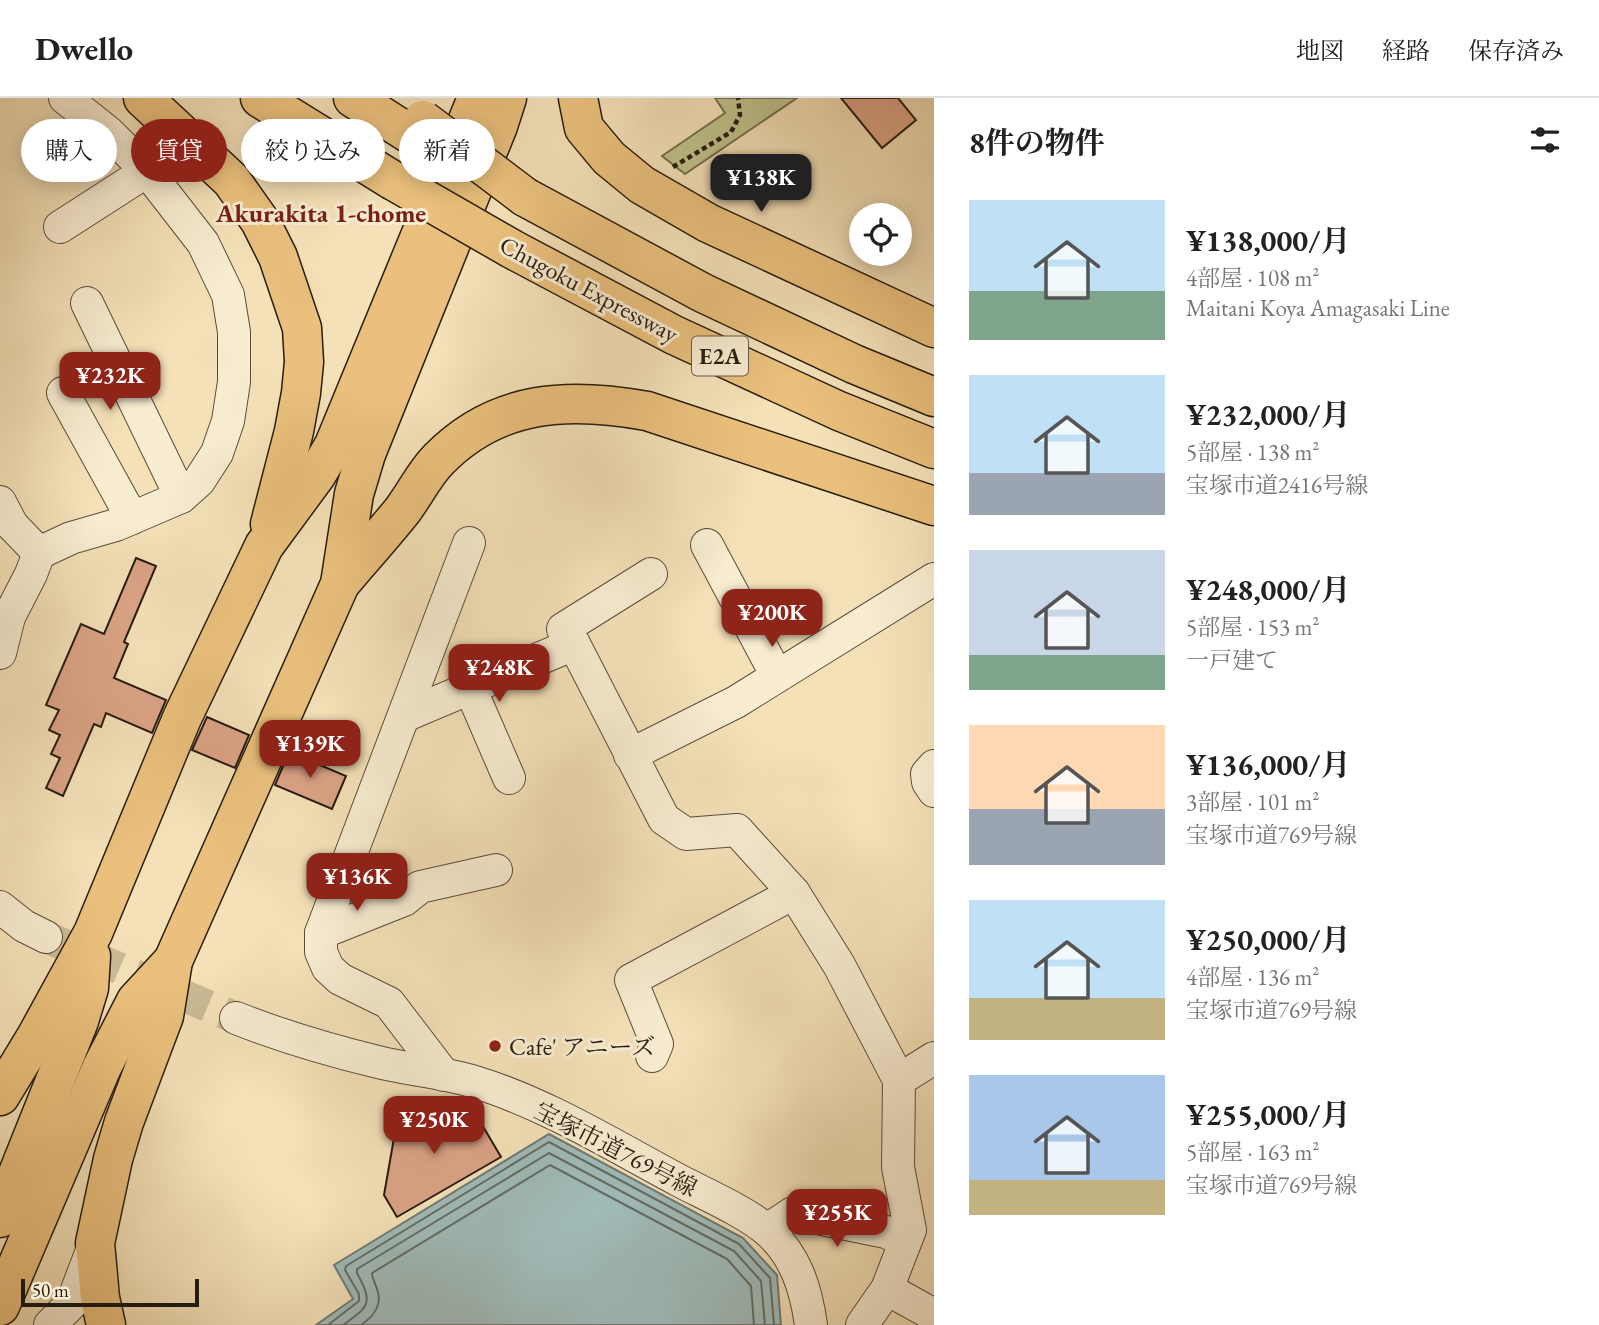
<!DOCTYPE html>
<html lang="ja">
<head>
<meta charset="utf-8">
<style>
	:root { --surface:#fff; --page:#f2f2f2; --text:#222; --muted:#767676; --line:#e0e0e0; --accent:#8f2418 }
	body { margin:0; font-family:"EB Garamond","Noto Serif JP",serif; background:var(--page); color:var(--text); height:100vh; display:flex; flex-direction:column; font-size:26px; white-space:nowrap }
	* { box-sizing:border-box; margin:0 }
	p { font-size:23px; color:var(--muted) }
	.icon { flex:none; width:38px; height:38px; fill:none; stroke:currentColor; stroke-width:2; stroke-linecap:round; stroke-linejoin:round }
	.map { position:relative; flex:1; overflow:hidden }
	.drawer { display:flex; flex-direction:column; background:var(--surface); width:665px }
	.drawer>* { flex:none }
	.guide { position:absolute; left:21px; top:21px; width:665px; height:63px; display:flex; gap:14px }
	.controls { position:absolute; left:849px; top:105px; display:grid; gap:14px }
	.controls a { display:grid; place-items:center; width:63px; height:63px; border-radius:50%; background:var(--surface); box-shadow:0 4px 18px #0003; font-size:35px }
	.scale { position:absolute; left:21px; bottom:18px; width:178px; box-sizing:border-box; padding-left:7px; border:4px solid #271c10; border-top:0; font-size:19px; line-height:24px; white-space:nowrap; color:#271c10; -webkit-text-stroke:5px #f8ecd1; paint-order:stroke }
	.price { position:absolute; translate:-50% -60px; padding:0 16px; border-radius:14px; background:var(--accent); color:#fff; font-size:23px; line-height:46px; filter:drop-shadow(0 2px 4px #0008) }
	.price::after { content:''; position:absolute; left:50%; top:42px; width:21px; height:16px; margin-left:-10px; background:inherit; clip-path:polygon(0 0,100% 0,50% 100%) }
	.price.selected { background:#222; color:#fff }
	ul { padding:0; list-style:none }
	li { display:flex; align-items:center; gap:21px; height:175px; padding:0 35px }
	li span { display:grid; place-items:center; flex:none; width:196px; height:140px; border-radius:0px; color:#555 }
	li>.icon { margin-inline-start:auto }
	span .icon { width:84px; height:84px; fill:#fffc; stroke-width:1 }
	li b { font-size:30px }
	h2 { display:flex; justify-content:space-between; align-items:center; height:84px; padding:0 35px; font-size:30px }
	.chip { padding:0 24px; border-radius:32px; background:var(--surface); box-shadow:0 4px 18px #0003; font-size:24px; line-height:63px }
	.chip.selected { background:var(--accent); color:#fff }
	header { display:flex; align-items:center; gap:42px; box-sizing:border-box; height:98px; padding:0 35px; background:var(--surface); border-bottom:2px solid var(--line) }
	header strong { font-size:33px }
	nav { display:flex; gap:38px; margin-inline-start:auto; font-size:24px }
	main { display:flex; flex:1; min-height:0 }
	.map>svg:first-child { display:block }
</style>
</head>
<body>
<header>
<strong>Dwello</strong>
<nav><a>地図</a><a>経路</a><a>保存済み</a></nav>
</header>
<main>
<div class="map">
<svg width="934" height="1227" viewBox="0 0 934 1227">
	<rect width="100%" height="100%" fill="#f4e1b8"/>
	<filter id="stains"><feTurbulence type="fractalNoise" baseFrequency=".00286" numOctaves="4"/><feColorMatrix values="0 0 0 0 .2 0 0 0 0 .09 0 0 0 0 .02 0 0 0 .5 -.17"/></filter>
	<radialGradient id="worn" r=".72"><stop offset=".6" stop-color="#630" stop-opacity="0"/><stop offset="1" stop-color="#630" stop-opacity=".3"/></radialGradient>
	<path fill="#bfc28c" stroke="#736f4e" stroke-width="2" d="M715 0H797L685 76 662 58 725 15Z"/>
	<path fill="#a0bbb9" stroke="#707b75" stroke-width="2" d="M549 1036 743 1140 777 1177 781 1227H316L353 1201 334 1167Z"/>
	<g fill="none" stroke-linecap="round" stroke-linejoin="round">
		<g stroke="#646c64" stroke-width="2">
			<path d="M328 1227 359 1203V1196L345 1172 346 1168 549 1044 739 1146 770 1180 774 1227"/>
			<path d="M343 1227C370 1208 373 1205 357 1175V1171L549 1055 734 1153 761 1183 765 1227"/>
			<path d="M361 1227C374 1218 383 1207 377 1191 375 1184 372 1181 372 1175L550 1067 727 1161 751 1188 754 1227"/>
		</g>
	</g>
	<g fill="#dca386" stroke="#271c10" stroke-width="2">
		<path d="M841 0H898L916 22 882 50Z"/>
		<path d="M136 460 156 468 124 544 128 546 114 580 166 602 152 635 106 615 101 629 94 626 63 698 46 690 60 660 51 656 60 637 49 632 59 612 46 607 81 526 104 536Z"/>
		<path d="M207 619 249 637 235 670 192 652Z"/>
		<path d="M289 654 346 678 332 711 275 687Z"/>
		<path d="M418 1006 432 1031 471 1008 501 1059 397 1119 384 1097 398 1017Z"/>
	</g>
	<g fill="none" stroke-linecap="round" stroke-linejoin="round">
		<path stroke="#cbba96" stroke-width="32" stroke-dasharray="32 16" stroke-linecap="butt" d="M46 839 236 920"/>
		<defs>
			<g id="minor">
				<path d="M60 129 147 73"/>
				<path d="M87 205 181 399"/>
				<path d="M63 295 132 420"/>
				<path d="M0 404 12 427 39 455"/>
				<path d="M707 447 777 578"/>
				<path d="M39 455 71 440 116 427 181 399 199 383 217 355 228 323 234 284V234L228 197 203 145 147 73 108 34 65 0"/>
				<path d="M651 476 563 531 574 546 664 721 686 736 737 732 794 795 839 867 899 982 898 1069 910 1132 887 1191 862 1227"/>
				<path d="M0 555 9 519 31 476 39 455"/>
				<path d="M470 590 509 680"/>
				<path d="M404 618 574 546"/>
				<path d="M630 657 736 604 934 481"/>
				<path d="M934 668 927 676 928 684 934 693"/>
				<path d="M0 809 24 828 46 839"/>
				<path d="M321 835 404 802 420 789 496 772"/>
				<path d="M236 920C284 939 332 953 382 965 413 972 445 975 475 984 547 1006 614 1048 680 1083 707 1097 746 1114 768 1133 796 1158 806 1191 811 1227"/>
				<path d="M652 958 657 946 631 882 794 795"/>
				<path d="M444 977 389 905 340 881 328 870 321 854V835L469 445"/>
				<path d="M899 982 934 960"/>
				<path d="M767 1132 793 1115 886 1134 905 1143"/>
				<path d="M887 1191 934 1217"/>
				<path d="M50 1227 72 1205 93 1150"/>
			</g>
			<path id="major" d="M578 0 584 30 609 60 642 87 708 125 934 230"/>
			<g id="highway">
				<path d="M143 0 231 82 260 123 278 159 302 230 304 264 301 295 294 333 270 426"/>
				<path d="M260 0 392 82"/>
				<path d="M353 0 413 38"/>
				<path d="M525 99 703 195 854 266 934 299"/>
				<path d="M512 151 674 237 839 313 934 351"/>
				<path d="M340 486C360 462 382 438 402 413 415 396 424 376 439 361 498 301 570 299 647 313L934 408"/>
				<path d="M0 998 36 939 93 835 182 620 264 448 317 376 334 347 477 0"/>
				<path d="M0 1120 79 923 89 890 91 858"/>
				<path d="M0 1208 102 969 136 903 173 863"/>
				<path d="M106 1227 100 1200 95 1145 113 1061 124 1024 164 918 173 863 340 486 354 396 366 356 498 28 507 0"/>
			</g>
		</defs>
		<use href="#minor" stroke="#5a4d3a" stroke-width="34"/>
		<use href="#major" stroke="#271c10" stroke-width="41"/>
		<use href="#highway" stroke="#271c10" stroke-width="41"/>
		<path stroke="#271c10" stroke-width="4.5" stroke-dasharray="5 3.5" stroke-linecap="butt" d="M673 69 731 34 740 17 738 0"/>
		<use href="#minor" stroke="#f8ecd1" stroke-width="32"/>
		<use href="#major" stroke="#eac07c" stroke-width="38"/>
		<use href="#highway" stroke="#eac07c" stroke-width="38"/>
		<defs>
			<g id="highway-bridge">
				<path d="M423 22 525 99"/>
				<path d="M392 82 512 151"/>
			</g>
		</defs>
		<use href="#highway-bridge" stroke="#271c10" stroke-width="41" stroke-linecap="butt"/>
		<use href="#highway-bridge" stroke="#eac07c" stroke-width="38"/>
	</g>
	<circle fill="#8f2418" stroke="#f8ecd1" stroke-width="2.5" cx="495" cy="948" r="7"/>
	<g text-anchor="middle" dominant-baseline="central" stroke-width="6" stroke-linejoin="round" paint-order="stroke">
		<rect fill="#f8ecd1" stroke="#665a4a" stroke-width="2" x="692" y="238.5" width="56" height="39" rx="5"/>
		<g font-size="23" font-weight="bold" fill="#271c10">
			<text x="720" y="258">E2A</text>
		</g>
		<g font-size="24" fill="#271c10" stroke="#f8ecd1">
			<text transform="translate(589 191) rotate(28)">Chugoku Expressway</text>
			<text transform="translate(616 1051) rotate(27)">宝塚市道769号線</text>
		</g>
		<g font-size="24" fill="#271c10" stroke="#f8ecd1" text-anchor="start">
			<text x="509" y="948">Cafe' アニーズ</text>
		</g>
		<g font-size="26" font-weight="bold" fill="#7a1f14" stroke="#f8ecd1">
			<text x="321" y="115">Akurakita 1-chome</text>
		</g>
	</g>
	<rect width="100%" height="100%" filter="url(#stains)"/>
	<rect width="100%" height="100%" fill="url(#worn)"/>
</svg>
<div class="controls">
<a><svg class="icon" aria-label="locate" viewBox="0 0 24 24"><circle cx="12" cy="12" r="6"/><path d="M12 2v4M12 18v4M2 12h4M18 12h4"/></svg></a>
</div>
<div class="scale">50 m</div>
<b class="price selected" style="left:761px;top:116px">¥138K</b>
<b class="price" style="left:110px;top:314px">¥232K</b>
<b class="price" style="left:772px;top:551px">¥200K</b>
<b class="price" style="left:499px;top:606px">¥248K</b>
<b class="price" style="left:310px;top:682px">¥139K</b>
<b class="price" style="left:357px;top:815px">¥136K</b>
<b class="price" style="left:434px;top:1058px">¥250K</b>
<b class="price" style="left:837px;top:1151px">¥255K</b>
<div class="guide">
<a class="chip">購入</a>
<a class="chip selected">賃貸</a>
<a class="chip">絞り込み</a>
<a class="chip">新着</a>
</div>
</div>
<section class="drawer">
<h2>8件の物件<svg class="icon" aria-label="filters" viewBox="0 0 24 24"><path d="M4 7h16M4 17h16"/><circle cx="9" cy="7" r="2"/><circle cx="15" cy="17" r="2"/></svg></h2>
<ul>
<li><span style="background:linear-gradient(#bfe0f5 65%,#7fa58c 0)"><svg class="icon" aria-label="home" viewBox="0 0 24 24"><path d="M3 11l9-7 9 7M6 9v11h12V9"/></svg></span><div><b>¥138,000/月</b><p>4部屋 · 108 m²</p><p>Maitani Koya Amagasaki Line</p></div></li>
<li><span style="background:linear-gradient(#bfe0f5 70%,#9aa5b1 0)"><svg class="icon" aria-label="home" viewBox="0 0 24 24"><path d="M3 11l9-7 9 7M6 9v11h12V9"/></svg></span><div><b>¥232,000/月</b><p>5部屋 · 138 m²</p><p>宝塚市道2416号線</p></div></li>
<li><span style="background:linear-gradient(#c9d6e8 75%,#7fa58c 0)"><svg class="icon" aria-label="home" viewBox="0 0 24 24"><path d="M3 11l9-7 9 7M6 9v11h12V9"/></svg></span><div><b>¥248,000/月</b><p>5部屋 · 153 m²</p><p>一戸建て</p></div></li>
<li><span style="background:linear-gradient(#ffd9b3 60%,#9aa5b1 0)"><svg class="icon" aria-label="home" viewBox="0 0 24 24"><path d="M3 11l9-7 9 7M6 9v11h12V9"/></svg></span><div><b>¥136,000/月</b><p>3部屋 · 101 m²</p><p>宝塚市道769号線</p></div></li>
<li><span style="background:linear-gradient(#bfe0f5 70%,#c2b280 0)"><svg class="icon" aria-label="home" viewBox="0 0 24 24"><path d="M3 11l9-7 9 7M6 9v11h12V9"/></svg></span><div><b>¥250,000/月</b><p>4部屋 · 136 m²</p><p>宝塚市道769号線</p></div></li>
<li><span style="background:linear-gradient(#a9c7e8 75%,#c2b280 0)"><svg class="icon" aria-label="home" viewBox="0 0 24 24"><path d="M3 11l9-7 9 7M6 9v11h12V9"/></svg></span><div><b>¥255,000/月</b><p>5部屋 · 163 m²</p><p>宝塚市道769号線</p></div></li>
</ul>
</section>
</main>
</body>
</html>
